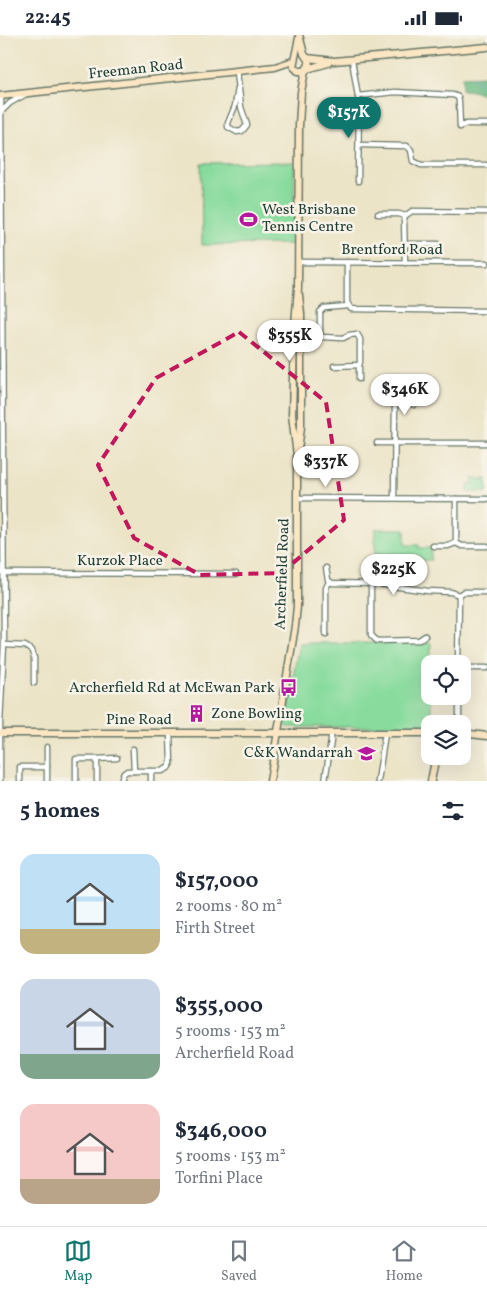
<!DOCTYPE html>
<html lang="en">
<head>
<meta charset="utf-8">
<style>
	:root { --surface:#fff; --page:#f2f2f3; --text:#1f2937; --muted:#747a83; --line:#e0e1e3; --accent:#0f766e }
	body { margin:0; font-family:Vollkorn,serif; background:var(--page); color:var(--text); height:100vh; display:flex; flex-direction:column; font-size:19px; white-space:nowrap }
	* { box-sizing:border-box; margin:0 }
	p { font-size:16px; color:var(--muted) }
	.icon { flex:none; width:28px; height:28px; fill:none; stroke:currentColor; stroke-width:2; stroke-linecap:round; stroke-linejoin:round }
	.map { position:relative; height:746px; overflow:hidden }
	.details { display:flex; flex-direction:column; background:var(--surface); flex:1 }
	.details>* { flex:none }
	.controls { position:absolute; left:421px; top:620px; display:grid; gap:10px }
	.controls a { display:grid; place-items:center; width:50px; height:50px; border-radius:10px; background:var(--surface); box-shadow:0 5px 20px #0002; font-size:25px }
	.price { position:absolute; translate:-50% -42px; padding:0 11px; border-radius:18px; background:#fff; color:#222; font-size:16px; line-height:32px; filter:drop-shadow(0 1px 2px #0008) }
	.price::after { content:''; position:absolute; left:50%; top:30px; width:15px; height:11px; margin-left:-8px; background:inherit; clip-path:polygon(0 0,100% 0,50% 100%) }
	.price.active { background:var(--accent); color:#fff }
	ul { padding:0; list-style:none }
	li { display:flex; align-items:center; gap:15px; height:125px; padding:0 20px }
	li span { display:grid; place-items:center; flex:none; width:140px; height:100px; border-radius:15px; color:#555 }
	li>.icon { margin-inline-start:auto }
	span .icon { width:60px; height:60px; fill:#fffc; stroke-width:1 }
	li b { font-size:21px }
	h2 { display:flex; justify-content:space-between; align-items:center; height:60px; padding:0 20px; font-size:21px }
	.status { display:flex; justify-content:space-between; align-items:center; height:35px; padding:0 25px; background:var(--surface); direction:ltr }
	.status svg { height:14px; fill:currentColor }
	.tab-bar { display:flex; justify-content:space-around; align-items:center; height:70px; border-top:1px solid var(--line); background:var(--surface); font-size:14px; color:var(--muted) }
	.tab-bar a { display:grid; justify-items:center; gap:2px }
	.tab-bar .active { color:var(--accent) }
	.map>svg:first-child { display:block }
</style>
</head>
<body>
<div class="status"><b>22:45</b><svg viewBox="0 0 49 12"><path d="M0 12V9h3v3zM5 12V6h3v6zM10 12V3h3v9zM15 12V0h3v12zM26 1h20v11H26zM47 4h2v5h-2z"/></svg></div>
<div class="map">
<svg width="487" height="746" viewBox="0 0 487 746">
	<rect width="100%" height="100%" fill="#f7f3e8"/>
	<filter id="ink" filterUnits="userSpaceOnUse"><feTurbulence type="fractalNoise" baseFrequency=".02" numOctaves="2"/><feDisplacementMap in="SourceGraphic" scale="10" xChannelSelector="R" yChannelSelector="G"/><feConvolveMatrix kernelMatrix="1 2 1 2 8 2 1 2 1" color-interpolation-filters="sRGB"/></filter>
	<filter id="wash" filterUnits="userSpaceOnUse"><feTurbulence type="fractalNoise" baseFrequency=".0096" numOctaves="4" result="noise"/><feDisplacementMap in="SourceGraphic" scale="20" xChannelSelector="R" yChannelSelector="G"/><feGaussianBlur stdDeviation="1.12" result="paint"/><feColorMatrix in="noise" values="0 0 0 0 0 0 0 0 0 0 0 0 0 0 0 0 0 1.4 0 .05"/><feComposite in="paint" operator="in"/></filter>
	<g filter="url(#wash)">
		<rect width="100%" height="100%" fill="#ece4c7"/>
		<g fill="#88db9d" stroke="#548c68">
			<path d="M294 127V209L202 210 201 128Z"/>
			<path d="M473 444H487V457H468V449H473Z"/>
			<path d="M375 494H405V510H419V513H431V525H375Z"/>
			<path d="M299 608H431L430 661H431V689H430V692H287L285 690Z"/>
		</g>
		<path fill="#6ebb84" stroke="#467c5c" d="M487 41V62L473 56 462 55V42Z"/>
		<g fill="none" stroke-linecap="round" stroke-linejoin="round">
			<path stroke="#72a9e0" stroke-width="1" d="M473 43 487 51"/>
		</g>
	</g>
	<g filter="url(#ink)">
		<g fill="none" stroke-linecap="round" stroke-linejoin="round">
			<defs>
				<g id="street">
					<path d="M352 25 359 68 358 146"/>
					<path d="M237 37 241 72 247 90 242 96 237 97 228 92V88L235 71 238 53"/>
					<path d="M358 61 395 57 453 60 458 62 459 66 460 92 466 89H487"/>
					<path d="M1 77 10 68 26 59"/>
					<path d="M359 110 407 111 411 115 413 126 421 130H487"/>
					<path d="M378 179H399L405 181"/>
					<path d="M405 209H438"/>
					<path d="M298 227 487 228"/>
					<path d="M347 227V267L351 274 486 276"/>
					<path d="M405 228 404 184 405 181 412 176 487 177"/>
					<path d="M359 330V344"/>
					<path d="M334 331 359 330 360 327V304L357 299 349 300 343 303 322 302 320 298V277L324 273 348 271"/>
					<path d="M414 361V370"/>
					<path d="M377 408H487"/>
					<path d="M297 463 487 464"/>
					<path d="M394 463 395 366 399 362 422 361"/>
					<path d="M456 464V508"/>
					<path d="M433 511H448L456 508 462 511H487"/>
					<path d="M326 533 328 545 332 548 378 549 428 556 451 557 459 560 463 557H487"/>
					<path d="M3 538 236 539"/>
					<path d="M371 548V600L377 606 419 605 425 601"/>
					<path d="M326 599V553L329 547"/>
					<path d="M4 610 25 611 32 616 34 623V648"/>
					<path d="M458 629 459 560"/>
					<path d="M462 633H487"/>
					<path d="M459 661V689"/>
					<path d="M133 714 134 736"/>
					<path d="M97 724 117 723"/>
					<path d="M47 732V712"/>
					<path d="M151 736V746"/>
					<path d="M0 746V688L4 610 1 61"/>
					<path d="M20 746V732H47V746"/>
					<path d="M76 746V724H97V746"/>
					<path d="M121 746 123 739 127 736H162L168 733 171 728 170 698"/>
					<path d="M325 746 331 706V698"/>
					<path d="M378 746 385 698"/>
				</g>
				<g id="secondary">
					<path d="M299 3 293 31 298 36H305"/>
					<path d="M307 23 334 26 487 12"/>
					<path d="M307 34 328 28"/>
					<path d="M0 61 275 32 293 26"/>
					<path d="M298 415 301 392V279L299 260"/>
					<path d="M0 698H430"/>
					<path d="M462 698 487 701"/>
					<path d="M270 746 295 591 297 571V421L292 380 294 301 298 253 299 91 301 57 305 36 309 30 308 25 304 19 299 0"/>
					<path d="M431 746 436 721"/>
				</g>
			</defs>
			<use href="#street" stroke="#677767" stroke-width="7"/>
			<use href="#secondary" stroke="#677767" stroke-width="9"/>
			<use href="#street" stroke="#fff" stroke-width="4.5"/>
			<use href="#secondary" stroke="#fbe6c3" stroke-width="6"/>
		</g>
	</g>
	<path fill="none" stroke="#c2185b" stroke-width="4" stroke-dasharray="10 6" stroke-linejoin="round" d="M239 297 326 367 344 485 281 538 200 540 134 503 98 430 156 343Z"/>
	<defs>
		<symbol id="stadium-bare" viewBox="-9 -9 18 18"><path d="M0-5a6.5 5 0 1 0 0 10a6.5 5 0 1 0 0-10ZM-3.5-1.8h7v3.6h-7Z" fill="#b5179e" stroke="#f7f3e8" stroke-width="2.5" paint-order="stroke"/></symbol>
		<symbol id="bus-bare" viewBox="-9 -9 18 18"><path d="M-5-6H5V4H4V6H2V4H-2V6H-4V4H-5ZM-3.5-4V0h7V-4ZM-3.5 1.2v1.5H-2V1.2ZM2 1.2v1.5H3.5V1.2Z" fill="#b5179e" stroke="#f7f3e8" stroke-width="2.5" paint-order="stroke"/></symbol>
		<symbol id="building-bare" viewBox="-9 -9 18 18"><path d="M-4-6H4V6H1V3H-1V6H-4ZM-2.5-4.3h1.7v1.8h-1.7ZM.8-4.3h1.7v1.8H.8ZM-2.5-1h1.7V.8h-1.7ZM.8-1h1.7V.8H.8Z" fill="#b5179e" stroke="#f7f3e8" stroke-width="2.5" paint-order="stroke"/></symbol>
		<symbol id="school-bare" viewBox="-9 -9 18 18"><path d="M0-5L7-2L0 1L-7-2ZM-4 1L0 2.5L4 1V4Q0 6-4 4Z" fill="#b5179e" stroke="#f7f3e8" stroke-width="2.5" paint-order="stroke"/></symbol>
	</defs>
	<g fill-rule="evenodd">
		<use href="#stadium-bare" x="236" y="172" width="25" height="25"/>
		<use href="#bus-bare" x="276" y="640" width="25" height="25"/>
		<use href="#building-bare" x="184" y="666" width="25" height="25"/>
		<use href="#school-bare" x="354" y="706" width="25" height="25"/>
	</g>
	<g text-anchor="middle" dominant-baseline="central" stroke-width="5" stroke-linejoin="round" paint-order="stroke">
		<g font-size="15" fill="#1f3d34" stroke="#f7f3e8">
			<text transform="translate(136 35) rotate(-6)">Freeman Road</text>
			<text x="392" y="215">Brentford Road</text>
			<text x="120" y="526">Kurzok Place</text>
			<text transform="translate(283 539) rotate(-88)">Archerfield Road</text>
			<text x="139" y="685">Pine Road</text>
		</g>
		<g font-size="15" fill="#1f3d34" stroke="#f7f3e8" text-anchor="start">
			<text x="262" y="175">West Brisbane<tspan x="262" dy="17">Tennis Centre</tspan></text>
			<text x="275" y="653" text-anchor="end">Archerfield Rd at McEwan Park</text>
			<text x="211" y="679">Zone Bowling</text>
			<text x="353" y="718" text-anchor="end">C&amp;K Wandarrah</text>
		</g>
	</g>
</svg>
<div class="controls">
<a><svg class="icon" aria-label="locate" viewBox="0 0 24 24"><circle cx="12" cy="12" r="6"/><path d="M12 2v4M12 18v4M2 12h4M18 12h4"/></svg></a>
<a><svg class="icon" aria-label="layers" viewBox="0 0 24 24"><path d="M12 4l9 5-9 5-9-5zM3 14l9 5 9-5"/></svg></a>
</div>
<b class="price active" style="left:349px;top:104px">$157K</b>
<b class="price" style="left:290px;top:327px">$355K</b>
<b class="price" style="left:405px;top:381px">$346K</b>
<b class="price" style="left:326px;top:453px">$337K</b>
<b class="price" style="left:394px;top:561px">$225K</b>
</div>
<section class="details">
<h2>5 homes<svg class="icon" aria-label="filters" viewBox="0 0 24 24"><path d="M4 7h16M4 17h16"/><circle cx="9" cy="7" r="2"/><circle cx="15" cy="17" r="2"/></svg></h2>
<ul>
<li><span style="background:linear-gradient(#bfe0f5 75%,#c2b280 0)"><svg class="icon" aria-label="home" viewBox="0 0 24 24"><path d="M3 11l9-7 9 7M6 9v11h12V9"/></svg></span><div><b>$157,000</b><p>2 rooms · 80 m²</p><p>Firth Street</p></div></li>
<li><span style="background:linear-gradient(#c9d6e8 75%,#7fa58c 0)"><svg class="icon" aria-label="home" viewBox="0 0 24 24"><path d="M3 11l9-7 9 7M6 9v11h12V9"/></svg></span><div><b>$355,000</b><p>5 rooms · 153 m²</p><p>Archerfield Road</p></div></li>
<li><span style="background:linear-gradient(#f6c9c9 75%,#b9a48a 0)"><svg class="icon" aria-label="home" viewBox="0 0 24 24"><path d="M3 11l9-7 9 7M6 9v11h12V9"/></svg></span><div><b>$346,000</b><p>5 rooms · 153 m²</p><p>Torfini Place</p></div></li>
</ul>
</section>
<nav class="tab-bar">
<a class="active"><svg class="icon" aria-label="map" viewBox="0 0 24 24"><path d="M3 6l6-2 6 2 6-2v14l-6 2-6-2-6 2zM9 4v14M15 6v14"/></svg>Map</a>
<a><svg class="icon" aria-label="saved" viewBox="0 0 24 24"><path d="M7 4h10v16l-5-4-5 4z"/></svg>Saved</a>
<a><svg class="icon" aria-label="home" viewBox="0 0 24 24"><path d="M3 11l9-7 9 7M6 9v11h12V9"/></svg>Home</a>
</nav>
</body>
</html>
